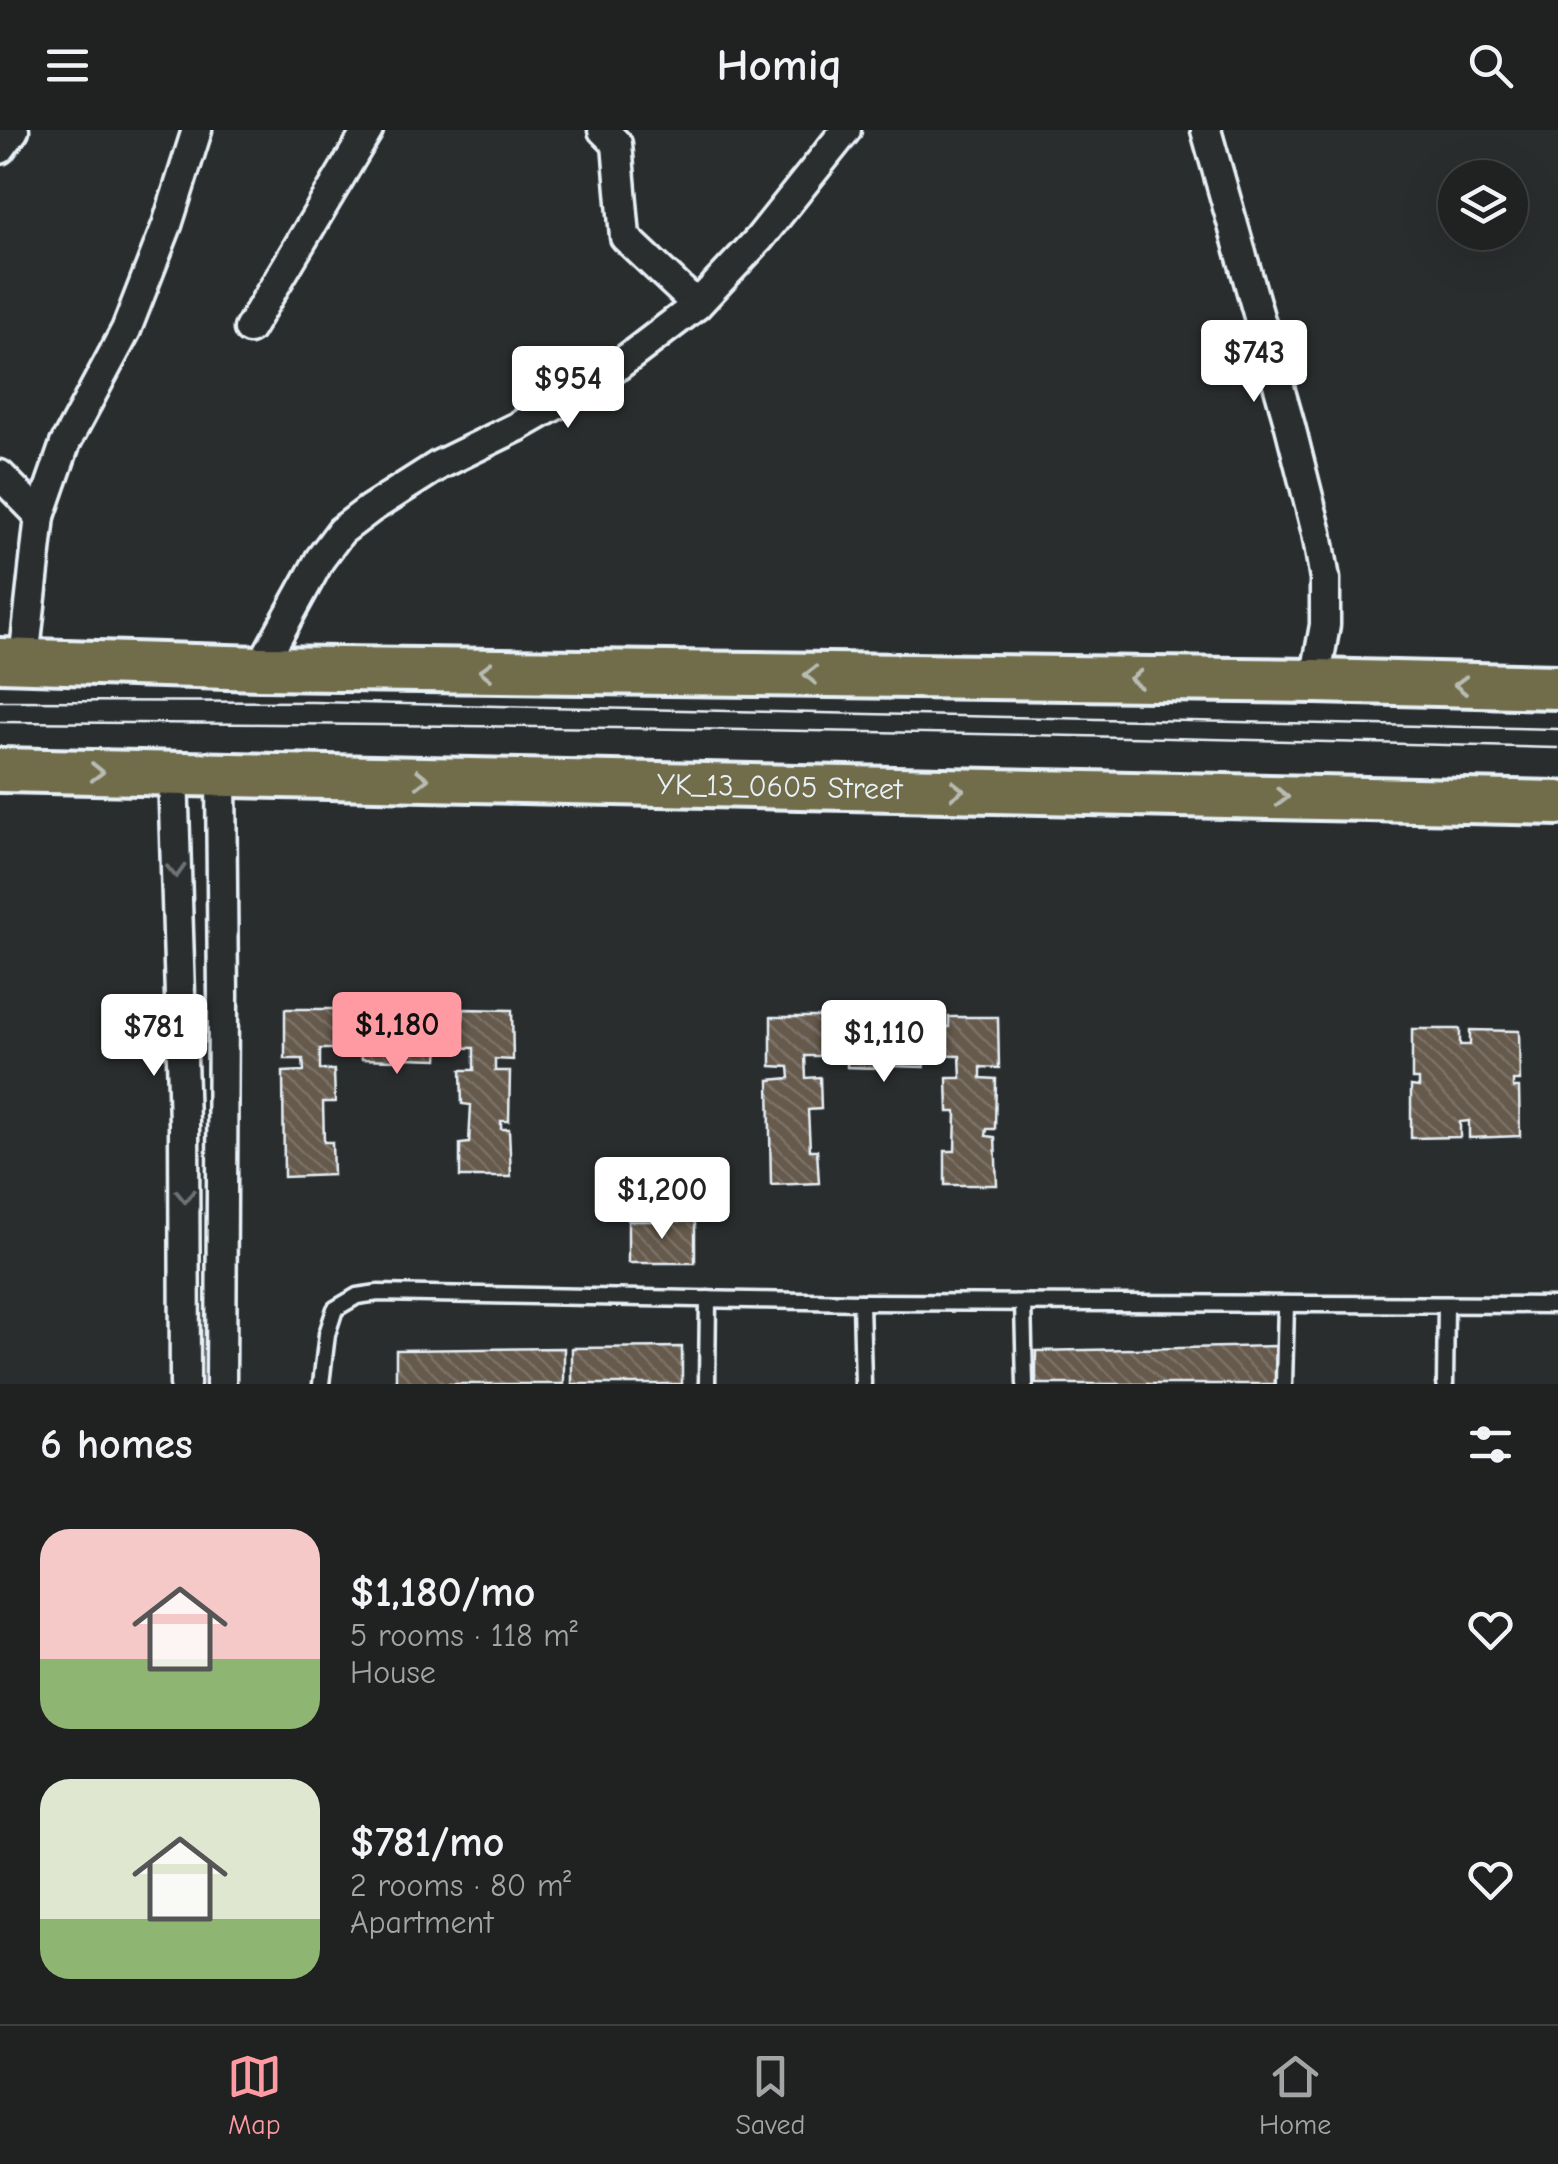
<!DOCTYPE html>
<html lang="en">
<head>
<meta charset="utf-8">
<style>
	:root { --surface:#202222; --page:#282a2a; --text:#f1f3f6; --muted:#a2a4a5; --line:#3d3f40; --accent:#ff9aa2 }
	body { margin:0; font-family:"Comic Neue",sans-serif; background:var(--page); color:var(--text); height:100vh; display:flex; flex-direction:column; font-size:38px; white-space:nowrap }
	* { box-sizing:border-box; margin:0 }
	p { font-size:32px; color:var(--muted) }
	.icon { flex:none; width:55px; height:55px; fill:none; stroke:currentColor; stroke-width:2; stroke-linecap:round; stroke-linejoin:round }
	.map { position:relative; height:1254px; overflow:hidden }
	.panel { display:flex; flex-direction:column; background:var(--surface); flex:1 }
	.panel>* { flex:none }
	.fabs { position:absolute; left:1438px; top:30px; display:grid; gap:20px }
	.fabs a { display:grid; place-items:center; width:90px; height:90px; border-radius:50%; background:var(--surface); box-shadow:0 10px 40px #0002,0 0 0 2px var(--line); font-size:50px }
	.price { position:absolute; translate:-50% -85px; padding:0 22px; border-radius:10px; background:#fff; color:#222; font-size:32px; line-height:65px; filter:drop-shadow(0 2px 5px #0008) }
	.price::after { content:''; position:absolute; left:50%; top:60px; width:30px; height:22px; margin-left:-15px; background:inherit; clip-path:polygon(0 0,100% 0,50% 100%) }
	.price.current { background:var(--accent); color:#111 }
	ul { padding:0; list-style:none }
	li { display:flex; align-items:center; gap:30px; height:250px; padding:0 40px }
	li span { display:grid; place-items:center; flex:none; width:280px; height:200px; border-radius:30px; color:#555 }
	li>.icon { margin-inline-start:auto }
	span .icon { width:120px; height:120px; fill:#fffc; stroke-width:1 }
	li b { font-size:42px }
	h2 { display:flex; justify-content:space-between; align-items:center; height:120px; padding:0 40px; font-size:42px }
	header { display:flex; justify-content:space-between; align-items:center; height:130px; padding:0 40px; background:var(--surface); font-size:45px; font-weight:800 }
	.menu { display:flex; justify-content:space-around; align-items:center; height:140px; border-top:2px solid var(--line); background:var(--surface); font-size:28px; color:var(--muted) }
	.menu a { display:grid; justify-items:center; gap:5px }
	.menu .current { color:var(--accent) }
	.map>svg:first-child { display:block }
</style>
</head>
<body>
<header><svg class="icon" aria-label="menu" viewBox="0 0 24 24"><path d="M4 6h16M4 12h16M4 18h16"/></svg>Homiq<svg class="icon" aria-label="search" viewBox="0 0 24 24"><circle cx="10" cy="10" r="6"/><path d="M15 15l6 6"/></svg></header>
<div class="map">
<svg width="1558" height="1254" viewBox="0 0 1558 1254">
	<defs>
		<pattern id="building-back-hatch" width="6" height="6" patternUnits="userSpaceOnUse" patternTransform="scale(2.5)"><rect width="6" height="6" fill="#655a4c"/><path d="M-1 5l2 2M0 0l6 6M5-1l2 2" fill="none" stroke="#7b7267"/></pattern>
	</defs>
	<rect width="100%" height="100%" fill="#2a2d2e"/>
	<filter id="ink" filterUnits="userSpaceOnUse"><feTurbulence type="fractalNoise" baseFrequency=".01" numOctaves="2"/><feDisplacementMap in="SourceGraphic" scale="20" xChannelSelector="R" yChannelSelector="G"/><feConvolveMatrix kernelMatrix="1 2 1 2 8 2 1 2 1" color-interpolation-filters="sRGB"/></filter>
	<g filter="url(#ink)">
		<g fill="url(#building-back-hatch)" stroke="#e8f1f8" stroke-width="2.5">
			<path d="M285 879H338V886H346V880L396 879V893H405V879H454V889H463L464 879 512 880 513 930 495 929V941H510L509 991H501V999H509L511 1047H460V1014L469 1013 471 975 462 974 461 940H474V918L439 917 438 929 405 928V913H393V930L362 929 360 919H320V940H334L335 972H323L324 1012H332L333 1045 284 1047 283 942 304 941 303 929H285Z"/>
			<path d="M891 886H940L939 897H949V887H998L999 938 981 937V948L996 949 995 999H987L986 1006 995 1007 997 1055H945V1021H955L956 982H948L947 948H961L960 926 924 925V937L891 936 890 921 879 920 878 938 847 937V926H805L806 948 820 947 821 979 808 980 810 1020H817L819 1053 771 1055 769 950 790 948 789 937 771 936V887H824V894L832 893V888L881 887 882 901H891Z"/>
			<path d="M1412 899H1460V915H1470V900L1519 901 1520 951H1513V958H1519L1520 1006 1469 1008V991L1460 992V1007L1411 1008V956L1419 957V949H1412Z"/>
			<rect x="628" y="1091" width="67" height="42"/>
			<path d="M1277 1216 1275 1254H1036V1221Z"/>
			<path d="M682 1217V1254H572V1218Z"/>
			<path d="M564 1218V1254H396V1220Z"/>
		</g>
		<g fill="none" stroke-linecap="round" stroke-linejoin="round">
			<defs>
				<g id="service">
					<path d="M861 1172 863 1254"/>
					<path d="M1023 1173 1025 1254"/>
					<path d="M321 1254 327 1204 335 1179 357 1166 378 1163 861 1172 1558 1175"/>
					<path d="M707 1254 708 1169"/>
					<path d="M1284 1254 1286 1174"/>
					<path d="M1445 1254 1446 1175"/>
				</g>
				<g id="minor">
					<path d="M603 0 617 14 625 107 697 175"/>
					<path d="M1206 0 1290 296 1317 403 1325 449V495L1315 551"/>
					<path d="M0 19 14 0"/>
					<path d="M249 199 368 0"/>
					<path d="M0 345 40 386"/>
					<path d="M24 530 40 386 65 314 126 200 167 95 197 0"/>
					<path d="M260 538 320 429 341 401 370 379 439 335 517 297 599 250 697 175 759 109 846 0"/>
					<path d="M173 644 184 992 185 1254"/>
					<path d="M221 1254 223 866 221 644"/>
				</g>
				<g id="primary">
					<path d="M0 530 260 538 1315 551 1558 557"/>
					<path id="s1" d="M0 640 1558 673"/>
				</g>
			</defs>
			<use href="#service" stroke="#e8f1f8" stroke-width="21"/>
			<use href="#minor" stroke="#e8f1f8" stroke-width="35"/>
			<use href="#primary" stroke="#e8f1f8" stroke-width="50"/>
			<use href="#service" stroke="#2a2d2e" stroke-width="14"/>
			<use href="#minor" stroke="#2a2d2e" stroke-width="28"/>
			<use href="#primary" stroke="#716d4b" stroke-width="42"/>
			<g stroke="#e8f1f8" stroke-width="2.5">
				<path d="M0 571 314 572 1558 599"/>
				<path d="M0 592C519 595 1039 603 1558 618"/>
			</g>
		</g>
		<defs><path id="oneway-chevron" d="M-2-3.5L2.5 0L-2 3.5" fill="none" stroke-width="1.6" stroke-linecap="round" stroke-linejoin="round" transform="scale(2.5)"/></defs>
		<g stroke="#b8bcb3">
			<use href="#oneway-chevron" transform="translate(486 541) rotate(-179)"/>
			<use href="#oneway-chevron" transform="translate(811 545) rotate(-179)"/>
			<use href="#oneway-chevron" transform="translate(1136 549) rotate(-179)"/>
			<use href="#oneway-chevron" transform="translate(1461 555) rotate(-179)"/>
			<use href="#oneway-chevron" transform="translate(97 642) rotate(1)"/>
			<use href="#oneway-chevron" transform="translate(422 649) rotate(1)"/>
			<use href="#oneway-chevron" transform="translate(957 660) rotate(1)"/>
			<use href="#oneway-chevron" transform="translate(1282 667) rotate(1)"/>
		</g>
		<g stroke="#6c7275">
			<use href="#oneway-chevron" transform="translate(176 741) rotate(88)"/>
			<use href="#oneway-chevron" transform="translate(185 1066) rotate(89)"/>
		</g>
	</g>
	<g text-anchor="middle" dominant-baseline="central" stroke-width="10" stroke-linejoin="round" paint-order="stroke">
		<g font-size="30" fill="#e8f1f8" stroke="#2a2d2e">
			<text stroke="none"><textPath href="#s1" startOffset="780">YK_13_0605 Street</textPath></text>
		</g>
	</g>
</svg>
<div class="fabs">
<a><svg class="icon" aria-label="layers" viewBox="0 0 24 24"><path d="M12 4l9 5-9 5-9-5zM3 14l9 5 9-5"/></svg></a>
</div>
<b class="price" style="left:1254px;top:275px">$743</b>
<b class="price" style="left:568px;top:301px">$954</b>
<b class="price current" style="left:397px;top:947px">$1,180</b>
<b class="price" style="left:154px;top:949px">$781</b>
<b class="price" style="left:884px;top:955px">$1,110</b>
<b class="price" style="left:662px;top:1112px">$1,200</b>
</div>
<section class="panel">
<h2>6 homes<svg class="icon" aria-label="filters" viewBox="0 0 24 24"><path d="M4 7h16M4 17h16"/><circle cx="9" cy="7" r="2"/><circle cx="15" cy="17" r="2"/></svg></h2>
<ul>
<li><span style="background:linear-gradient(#f6c9c9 65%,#8fb573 0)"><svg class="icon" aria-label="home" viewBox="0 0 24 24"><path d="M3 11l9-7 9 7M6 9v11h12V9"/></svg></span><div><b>$1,180/mo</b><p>5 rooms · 118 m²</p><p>House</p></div><svg class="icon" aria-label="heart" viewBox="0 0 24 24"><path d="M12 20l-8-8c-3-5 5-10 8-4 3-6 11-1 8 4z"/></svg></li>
<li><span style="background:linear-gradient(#dfe7d0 70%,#8fb573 0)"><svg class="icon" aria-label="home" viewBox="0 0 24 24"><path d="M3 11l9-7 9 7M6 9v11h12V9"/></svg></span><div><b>$781/mo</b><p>2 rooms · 80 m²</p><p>Apartment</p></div><svg class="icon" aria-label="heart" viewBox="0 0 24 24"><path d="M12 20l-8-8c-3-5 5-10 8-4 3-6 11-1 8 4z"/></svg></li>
</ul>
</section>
<nav class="menu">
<a class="current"><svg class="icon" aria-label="map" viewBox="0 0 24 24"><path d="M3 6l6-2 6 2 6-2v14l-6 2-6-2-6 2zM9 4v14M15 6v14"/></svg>Map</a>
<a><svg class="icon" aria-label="saved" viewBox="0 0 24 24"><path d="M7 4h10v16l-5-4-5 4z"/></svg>Saved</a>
<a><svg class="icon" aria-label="home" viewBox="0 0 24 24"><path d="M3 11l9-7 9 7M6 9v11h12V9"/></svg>Home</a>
</nav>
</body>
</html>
